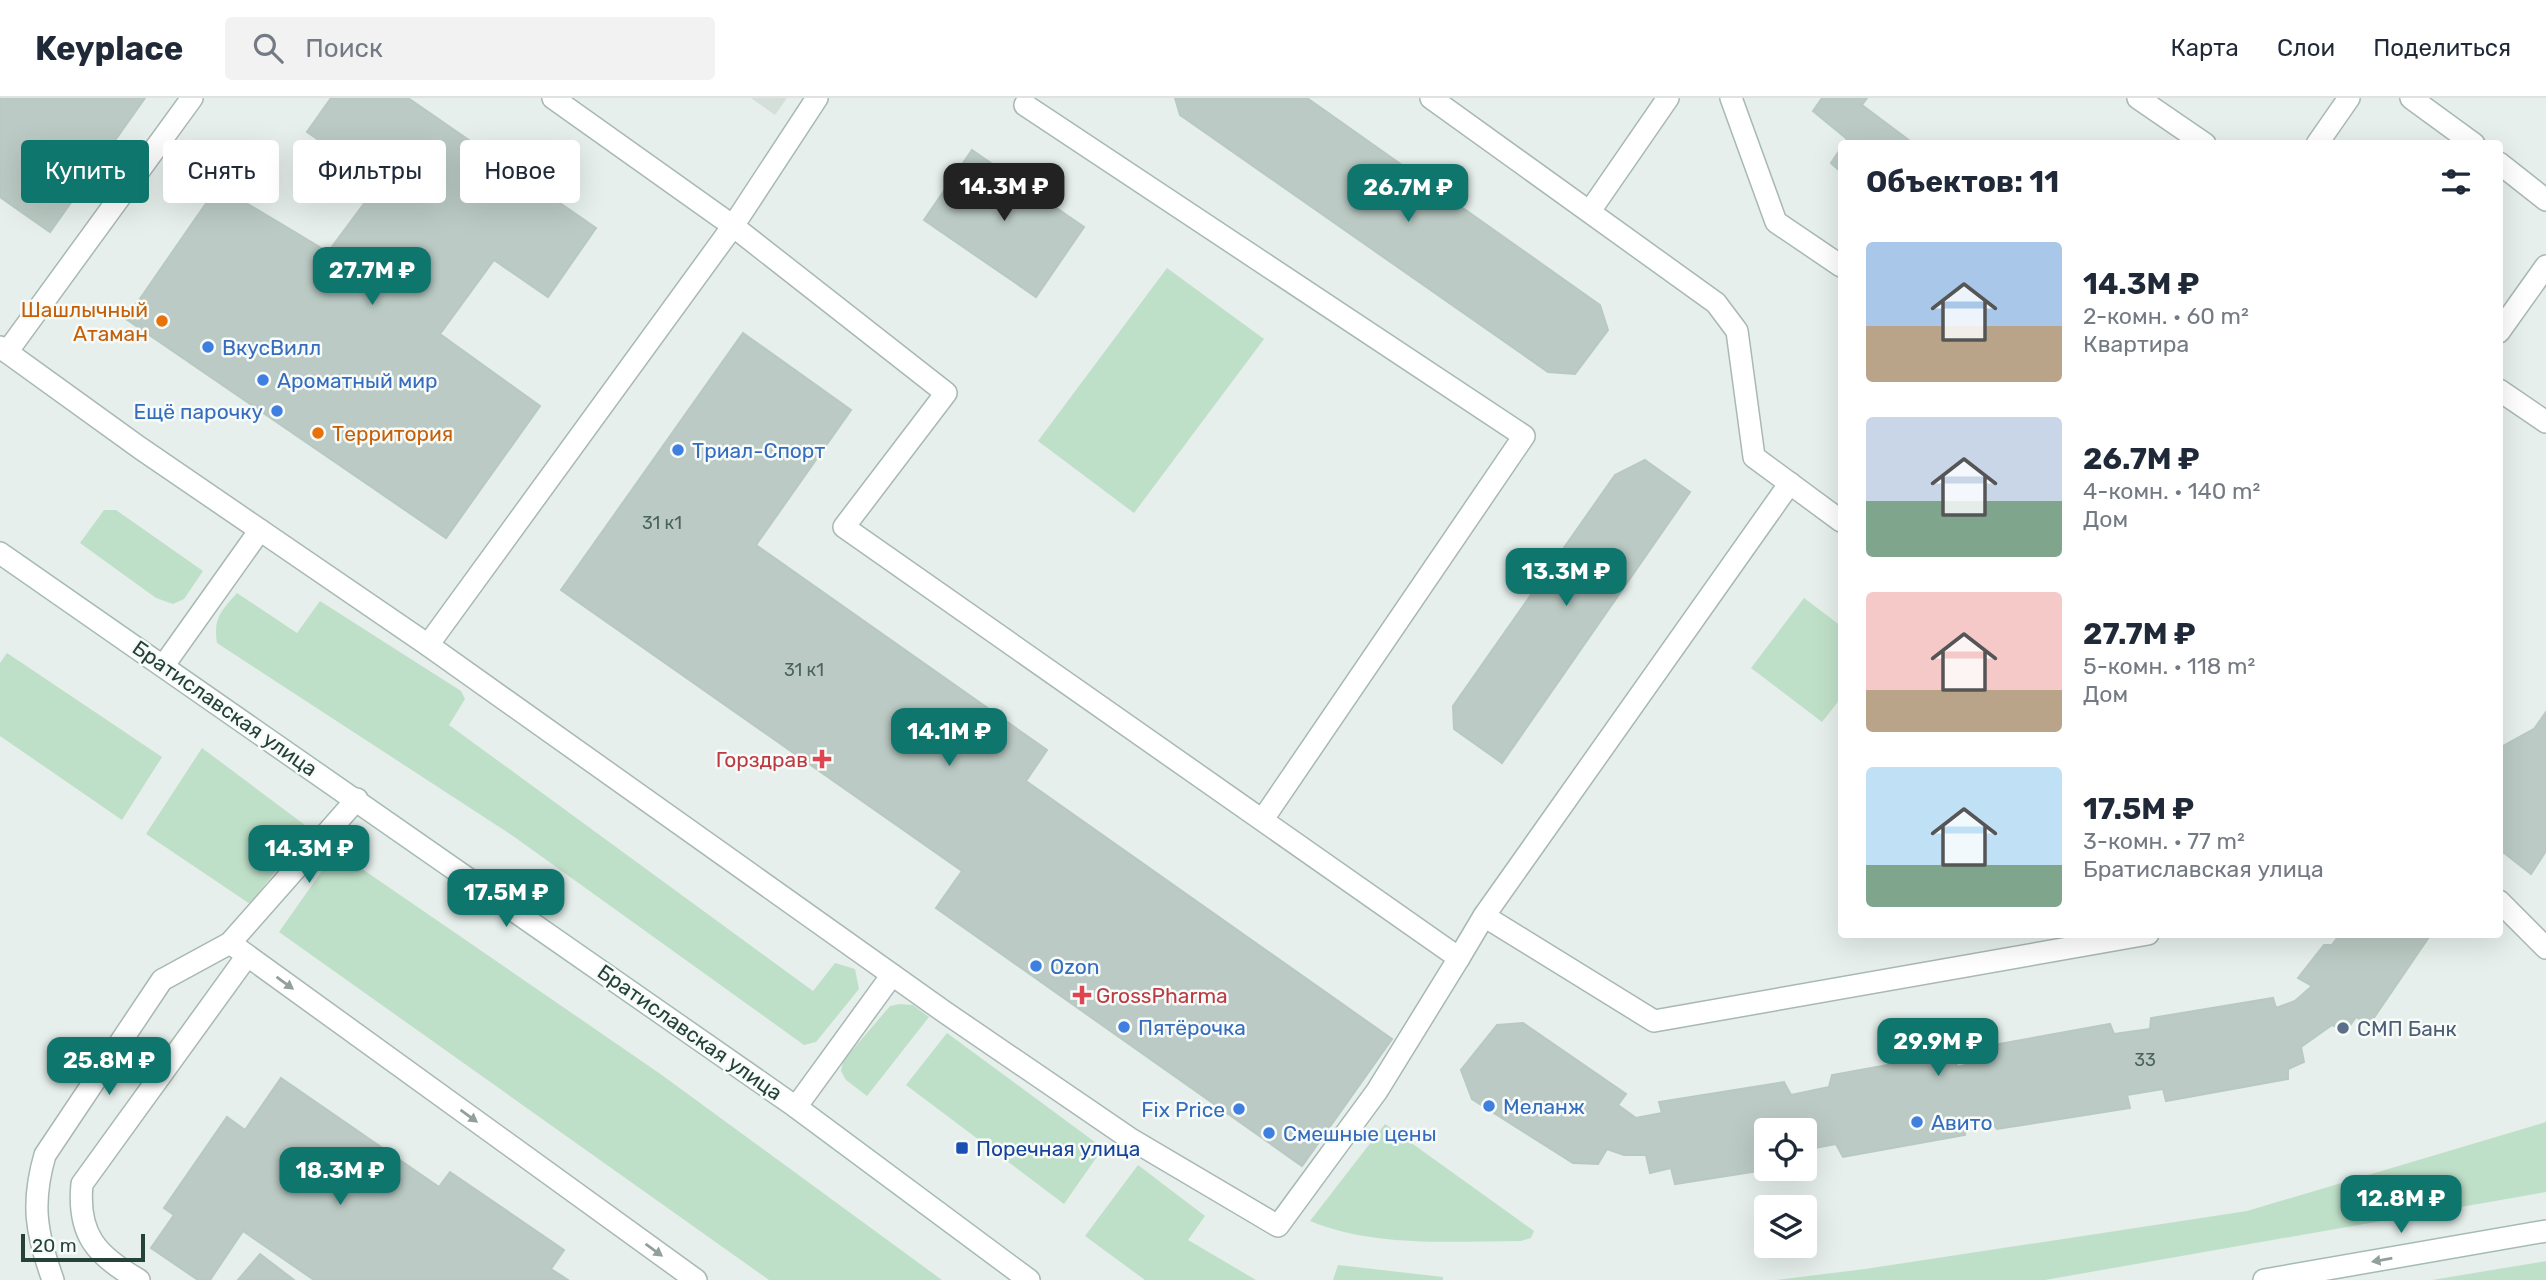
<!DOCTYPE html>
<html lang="ru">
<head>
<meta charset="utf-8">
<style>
	:root { --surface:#fff; --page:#f2f2f3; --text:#1f2937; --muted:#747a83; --line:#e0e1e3; --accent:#0f766e }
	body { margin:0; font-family:Rubik,sans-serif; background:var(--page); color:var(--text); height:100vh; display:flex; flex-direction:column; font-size:26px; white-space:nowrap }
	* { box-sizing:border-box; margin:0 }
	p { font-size:23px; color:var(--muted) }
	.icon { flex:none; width:38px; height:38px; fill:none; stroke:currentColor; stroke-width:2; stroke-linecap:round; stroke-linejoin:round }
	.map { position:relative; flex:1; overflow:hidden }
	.drawer { position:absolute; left:1838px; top:42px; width:665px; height:798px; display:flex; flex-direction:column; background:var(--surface); border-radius:7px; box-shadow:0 7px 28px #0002 }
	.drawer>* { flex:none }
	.banner { position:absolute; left:21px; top:42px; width:665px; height:63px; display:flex; gap:14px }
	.controls { position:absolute; left:1754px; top:1020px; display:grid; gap:14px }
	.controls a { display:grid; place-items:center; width:63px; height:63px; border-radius:7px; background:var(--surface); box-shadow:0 7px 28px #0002; font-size:35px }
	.scale { position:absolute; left:21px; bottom:18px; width:124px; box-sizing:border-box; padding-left:7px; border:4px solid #24423a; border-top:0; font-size:19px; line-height:24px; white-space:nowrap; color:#24423a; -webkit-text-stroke:5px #f7fbf9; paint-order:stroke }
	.price { position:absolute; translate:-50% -60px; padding:0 16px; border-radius:14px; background:var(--accent); color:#fff; font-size:23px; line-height:46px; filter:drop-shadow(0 2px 4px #0008) }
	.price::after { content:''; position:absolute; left:50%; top:42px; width:21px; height:16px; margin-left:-10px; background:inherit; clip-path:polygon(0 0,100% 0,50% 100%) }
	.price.current { background:#222; color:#fff }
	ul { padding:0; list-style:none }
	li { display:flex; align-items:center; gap:21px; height:175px; padding:0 28px }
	li span { display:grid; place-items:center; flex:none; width:196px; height:140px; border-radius:7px; color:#555 }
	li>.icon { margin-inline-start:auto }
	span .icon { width:84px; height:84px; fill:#fffc; stroke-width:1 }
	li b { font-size:30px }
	h2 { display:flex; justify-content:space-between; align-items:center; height:84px; padding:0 28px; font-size:30px }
	.pill { padding:0 24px; border-radius:7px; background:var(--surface); box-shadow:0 7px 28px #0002; font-size:24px; line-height:63px }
	.pill.current { background:var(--accent); color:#fff }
	header { display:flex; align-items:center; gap:42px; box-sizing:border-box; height:98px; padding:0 35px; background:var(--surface); border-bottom:2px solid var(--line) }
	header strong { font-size:33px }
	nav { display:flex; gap:38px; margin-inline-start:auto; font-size:24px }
	.search { width:490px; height:63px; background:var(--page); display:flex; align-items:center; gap:18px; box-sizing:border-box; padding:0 24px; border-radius:7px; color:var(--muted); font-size:26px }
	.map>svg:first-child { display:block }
</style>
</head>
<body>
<header>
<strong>Keyplace</strong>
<div class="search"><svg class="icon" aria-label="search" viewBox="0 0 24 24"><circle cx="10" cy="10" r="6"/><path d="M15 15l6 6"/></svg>Поиск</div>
<nav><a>Карта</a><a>Слои</a><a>Поделиться</a></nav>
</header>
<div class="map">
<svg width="2546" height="1182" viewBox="0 0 2546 1182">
	<rect width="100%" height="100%" fill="#e6efeb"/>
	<path fill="#d4dfda" d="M751 0H787L775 17Z"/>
	<g fill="#bfe0c8">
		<path d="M1167 170 1264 241 1134 415 1038 343Z"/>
		<path d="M104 412H116L203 473 184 501 173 506 156 500 80 445Z"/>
		<path d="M237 495 297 535 320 503 461 593 465 601 449 627 813 893 835 865 855 871 859 891 816 944 804 947 513 738 217 545C213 520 221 513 237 495Z"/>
		<path d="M1804 500 1841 528V600L1822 624 1751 570Z"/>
		<path d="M7 555 162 659 122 722 0 638V565Z"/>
		<path d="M202 650 309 730 250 806 146 736Z"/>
		<path d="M336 753 659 975 942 1182H769L279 834Z"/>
		<path d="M900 906 913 907 929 919 867 998 846 982 841 973 843 963 890 908Z"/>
		<path d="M947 935 1103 1050 1064 1106 906 987Z"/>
		<path d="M2546 1024V1094L2045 1182H1776L1865 1171 2247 1113Z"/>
		<path d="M1385 1026 1534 1133 1531 1140 1521 1143C1451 1143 1376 1150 1310 1123Z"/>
		<path d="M1138 1067 1205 1118 1188 1142 1256 1182H1145L1085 1138Z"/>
		<path d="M2546 1163V1182H2432Z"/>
		<path d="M1338 1167 1443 1179V1182H1333Z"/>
	</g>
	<g fill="#bbcac4" stroke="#b8c9c2" stroke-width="2">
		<path d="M0 0H145L50 134 0 99Z"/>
		<path d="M331 0H408L596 130 548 199 494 162 440 236 540 308 446 440 126 221 218 88 328 154 380 84 307 34Z"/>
		<path d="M1175 0H1307L1600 207 1608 232 1575 276 1548 274 1180 17Z"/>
		<path d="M1822 0H1867L1862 7 1914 46H1844L1847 41 1813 13Z"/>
		<path d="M1841 50V74L1831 65Z"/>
		<path d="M972 52 1084 129 1036 199 924 122Z"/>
		<path d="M743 235 851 312 756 447 1047 652 1026 683 1392 941 1302 1068 936 810 962 773 561 492Z"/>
		<path d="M1645 362 1690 394 1502 665 1454 631 1453 608 1615 377Z"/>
		<path d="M2546 614V753L2531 776 2499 751V655L2503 648 2534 631Z"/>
		<path d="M2340 836H2431L2369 927 2356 919 2346 933 2332 927 2301 949 2304 964 2288 971V981L2166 1003 2163 991 2127 997 2130 1010 1997 1031 1989 1021 1967 1025 1965 1037 1843 1059 1836 1046 1804 1052V1032H1766V1071H1771L1675 1086 1671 1070 1650 1075 1646 1057H1624L1607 1051 1598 1066 1573 1065 1472 1001 1461 972 1497 927 1523 925 1626 996 1618 1007 1636 1020 1662 1015 1659 1004 1784 984 1791 997 1829 989 1832 977 1954 955 1957 969 1992 961 1993 947 2110 926 2114 936 2150 931 2151 920 2273 900 2276 910 2295 903 2312 888 2298 880 2324 847H2332Z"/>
		<path d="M281 980 439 1089 450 1074 564 1152 551 1171 568 1182H314L243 1133 210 1182H198L151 1150 174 1117 164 1110 227 1019 245 1032Z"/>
		<path d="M260 1156 294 1182H238Z"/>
	</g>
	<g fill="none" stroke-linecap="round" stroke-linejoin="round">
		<defs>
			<g id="lane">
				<path d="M553 0 733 128 946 295 844 429 1459 860 1484 818 1654 923 2148 836"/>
				<path d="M1431 0 1716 205 1737 233 1754 359 1841 423"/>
				<path d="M1731 0 1776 124 1841 168"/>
				<path d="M2138 0 2205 46"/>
				<path d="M2411 0 2474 46"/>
				<path d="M1025 7 1524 338 1263 721"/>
				<path d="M2317 46 2349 0"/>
				<path d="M2499 65 2546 102"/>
				<path d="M1590 113 1668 0"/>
				<path d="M2499 234 2546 168"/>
				<path d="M0 249 140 350 428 547 946 915 1129 1040 1278 1128 1377 993 1459 860"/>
				<path d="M7 254 192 0"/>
				<path d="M2499 292 2546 324"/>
				<path d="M428 547 733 128 817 0"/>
				<path d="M164 567 260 432"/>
				<path d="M2499 803 2546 850"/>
				<path d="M1484 818 1790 385"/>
				<path d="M230 845 696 1182"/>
				<path d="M796 1009 892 877"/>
				<path d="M139 1182C97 1158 77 1137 82 1086L247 858"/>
			</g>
			<path id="street" d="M53 1182C36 1135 31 1105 45 1057L162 882 230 845 357 701"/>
			<g id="secondary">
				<path d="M0 455 796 1009 1029 1182"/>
				<path d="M2264 1182 2546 1133"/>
			</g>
		</defs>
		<use href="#lane" stroke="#a8b8b2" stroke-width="24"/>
		<use href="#street" stroke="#a8b8b2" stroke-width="24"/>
		<use href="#secondary" stroke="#a4bbb3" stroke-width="24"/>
		<use href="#lane" stroke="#fff" stroke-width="21"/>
		<use href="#street" stroke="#fff" stroke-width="21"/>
		<use href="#secondary" stroke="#fff" stroke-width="21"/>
	</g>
	<defs><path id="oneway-solid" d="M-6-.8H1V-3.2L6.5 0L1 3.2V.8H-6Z" transform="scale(1.75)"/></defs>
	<g fill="#92a09c">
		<use href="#oneway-solid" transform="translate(285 885) rotate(36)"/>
		<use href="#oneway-solid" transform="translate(469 1018) rotate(36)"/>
		<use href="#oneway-solid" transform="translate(654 1152) rotate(36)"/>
		<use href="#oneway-solid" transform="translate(2382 1162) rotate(170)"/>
	</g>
	<g fill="#e8710a" stroke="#f7fbf9" stroke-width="2.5">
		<circle cx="162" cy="223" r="7"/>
		<circle cx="318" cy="335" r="7"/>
	</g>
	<g fill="#3f7fe0" stroke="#f7fbf9" stroke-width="2.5">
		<circle cx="208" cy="249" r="7"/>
		<circle cx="263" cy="282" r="7"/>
		<circle cx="277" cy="313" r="7"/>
		<circle cx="678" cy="352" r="7"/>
		<circle cx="1036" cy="868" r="7"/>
		<circle cx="1124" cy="929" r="7"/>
		<circle cx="1489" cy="1008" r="7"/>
		<circle cx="1239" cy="1011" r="7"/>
		<circle cx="1917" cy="1024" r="7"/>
		<circle cx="1269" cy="1035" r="7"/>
	</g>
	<g fill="#e0444e" stroke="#f7fbf9" stroke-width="2.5">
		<path d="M818.5 650.5h7v7h7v7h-7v7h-7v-7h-7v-7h7z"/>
		<path d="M1078.5 886.5h7v7h7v7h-7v7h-7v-7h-7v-7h7z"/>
	</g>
	<circle fill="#5c6f8a" stroke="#f7fbf9" stroke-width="2.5" cx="2343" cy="930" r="7"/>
	<rect fill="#1a4fb4" stroke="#f7fbf9" stroke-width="2.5" x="955" y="1043" width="14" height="14" rx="3.5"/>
	<g text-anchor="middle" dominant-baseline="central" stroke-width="5" stroke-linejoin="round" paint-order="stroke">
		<g font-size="18" fill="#4a645c">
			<text x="662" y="425">31 к1</text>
			<text x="804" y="572">31 к1</text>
			<text x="2145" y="962">33</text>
		</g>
		<g font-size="21" fill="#c56008" stroke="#f7fbf9" text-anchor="end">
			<text x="148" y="211">Шашлычный<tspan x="148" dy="24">Атаман</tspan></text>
			<text x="332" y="335" text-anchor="start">Территория</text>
		</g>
		<g font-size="21" fill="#366cbe" stroke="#f7fbf9" text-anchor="start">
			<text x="222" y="249">ВкусВилл</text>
			<text x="277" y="282">Ароматный мир</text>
			<text x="263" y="313" text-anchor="end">Ещё парочку</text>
			<text x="692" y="352">Триал-Спорт</text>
			<text x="1050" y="868">Ozon</text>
			<text x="1138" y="929">Пятёрочка</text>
			<text x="1503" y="1008">Меланж</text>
			<text x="1225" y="1011" text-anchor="end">Fix Price</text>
			<text x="1931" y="1024">Авито</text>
			<text x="1283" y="1035">Смешные цены</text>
		</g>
		<g font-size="21" fill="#24423a" stroke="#f7fbf9">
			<text transform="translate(225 610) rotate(35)">Братиславская улица</text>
			<text transform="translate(690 934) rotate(35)">Братиславская улица</text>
		</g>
		<g font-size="21" fill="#be3a42" stroke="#f7fbf9" text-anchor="end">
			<text x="808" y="661">Горздрав</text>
			<text x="1096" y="897" text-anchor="start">GrossPharma</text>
		</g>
		<g font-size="21" fill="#4e5e75" stroke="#f7fbf9" text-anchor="start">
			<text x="2357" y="930">СМП Банк</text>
		</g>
		<g font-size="21" fill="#164399" stroke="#f7fbf9" text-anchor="start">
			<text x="976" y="1050">Поречная улица</text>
		</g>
	</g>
</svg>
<div class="controls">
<a><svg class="icon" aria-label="locate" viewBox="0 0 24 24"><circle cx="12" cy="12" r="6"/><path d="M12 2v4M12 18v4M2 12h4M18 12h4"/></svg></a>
<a><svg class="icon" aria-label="layers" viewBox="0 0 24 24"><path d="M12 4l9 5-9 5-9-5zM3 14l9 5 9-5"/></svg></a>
</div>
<div class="scale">20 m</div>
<b class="price current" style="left:1004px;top:125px">14.3M ₽</b>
<b class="price" style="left:1408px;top:126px">26.7M ₽</b>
<b class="price" style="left:372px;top:209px">27.7M ₽</b>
<b class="price" style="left:1566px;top:510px">13.3M ₽</b>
<b class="price" style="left:949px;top:670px">14.1M ₽</b>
<b class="price" style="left:309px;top:787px">14.3M ₽</b>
<b class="price" style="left:506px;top:831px">17.5M ₽</b>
<b class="price" style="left:1938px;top:980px">29.9M ₽</b>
<b class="price" style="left:109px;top:999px">25.8M ₽</b>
<b class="price" style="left:340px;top:1109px">18.3M ₽</b>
<b class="price" style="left:2401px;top:1137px">12.8M ₽</b>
<div class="banner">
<a class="pill current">Купить</a>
<a class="pill">Снять</a>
<a class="pill">Фильтры</a>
<a class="pill">Новое</a>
</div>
<section class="drawer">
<h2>Объектов: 11<svg class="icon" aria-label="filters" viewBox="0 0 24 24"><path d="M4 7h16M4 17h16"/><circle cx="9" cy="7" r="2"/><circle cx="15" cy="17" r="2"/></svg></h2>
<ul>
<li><span style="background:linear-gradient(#a9c7e8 60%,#b9a48a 0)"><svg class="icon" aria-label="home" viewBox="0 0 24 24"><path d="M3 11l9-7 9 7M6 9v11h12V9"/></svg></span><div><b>14.3M ₽</b><p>2-комн. · 60 m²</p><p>Квартира</p></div></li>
<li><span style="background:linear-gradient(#c9d6e8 60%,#7fa58c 0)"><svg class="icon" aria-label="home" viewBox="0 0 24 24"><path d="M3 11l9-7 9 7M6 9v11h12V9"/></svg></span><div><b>26.7M ₽</b><p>4-комн. · 140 m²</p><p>Дом</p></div></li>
<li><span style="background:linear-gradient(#f6c9c9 70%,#b9a48a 0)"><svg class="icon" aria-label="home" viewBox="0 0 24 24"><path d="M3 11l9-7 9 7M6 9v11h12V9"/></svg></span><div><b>27.7M ₽</b><p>5-комн. · 118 m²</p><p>Дом</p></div></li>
<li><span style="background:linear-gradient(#bfe0f5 70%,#7fa58c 0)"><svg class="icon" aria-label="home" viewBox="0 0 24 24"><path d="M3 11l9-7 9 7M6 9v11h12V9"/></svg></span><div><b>17.5M ₽</b><p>3-комн. · 77 m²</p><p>Братиславская улица</p></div></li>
</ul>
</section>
</div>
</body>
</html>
